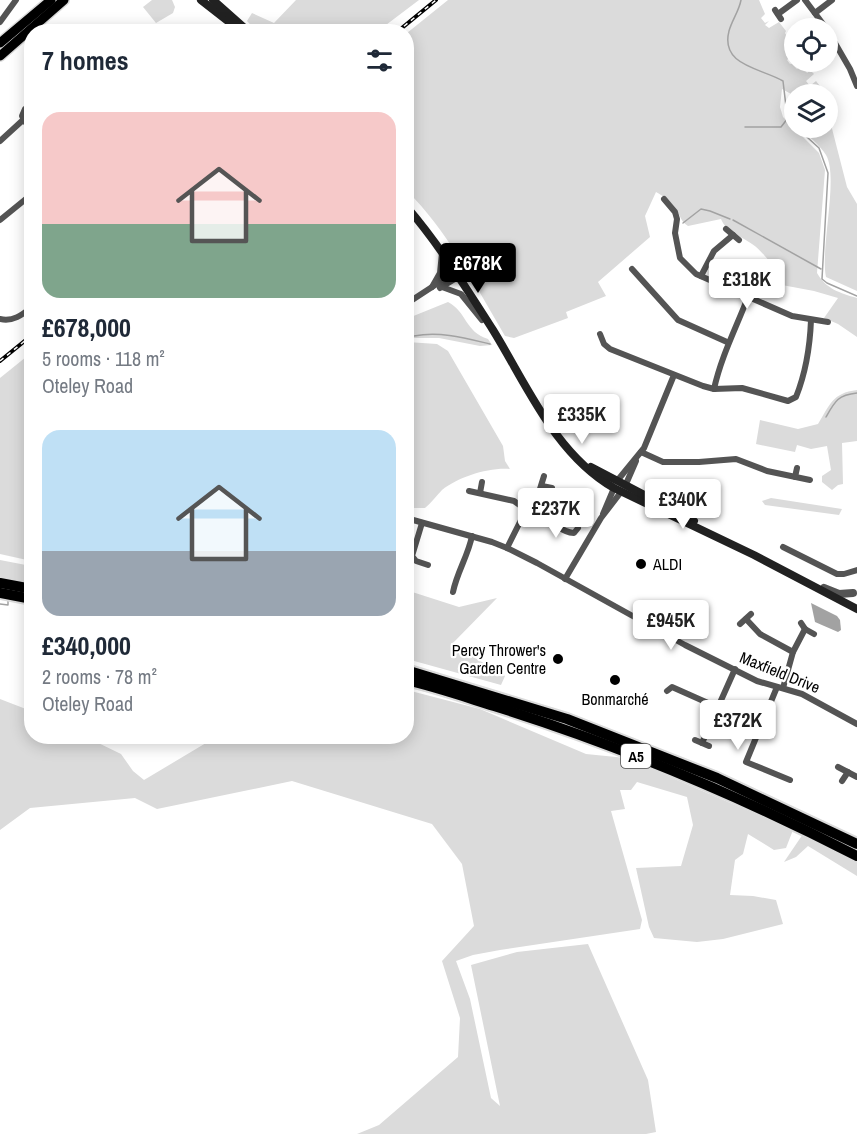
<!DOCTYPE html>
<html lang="en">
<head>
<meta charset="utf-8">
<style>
	:root { --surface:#fff; --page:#f6f6f7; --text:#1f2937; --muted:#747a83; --accent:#000 }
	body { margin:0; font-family:"Archivo Narrow",sans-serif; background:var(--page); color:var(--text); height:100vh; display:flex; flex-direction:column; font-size:22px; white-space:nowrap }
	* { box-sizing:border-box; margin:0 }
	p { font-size:20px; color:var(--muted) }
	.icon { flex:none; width:33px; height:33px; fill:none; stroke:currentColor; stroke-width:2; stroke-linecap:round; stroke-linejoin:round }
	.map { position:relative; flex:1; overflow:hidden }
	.side { position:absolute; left:24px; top:24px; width:390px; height:720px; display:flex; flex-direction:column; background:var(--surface); border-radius:24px; box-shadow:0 3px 15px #0003 }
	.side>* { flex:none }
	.fabs { position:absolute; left:784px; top:18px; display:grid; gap:12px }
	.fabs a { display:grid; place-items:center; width:54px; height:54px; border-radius:50%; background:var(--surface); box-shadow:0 3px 15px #0003; font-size:30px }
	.price { position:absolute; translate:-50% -51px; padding:0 14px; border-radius:6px; background:#fff; color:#222; font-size:20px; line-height:39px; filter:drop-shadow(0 2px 3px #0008) }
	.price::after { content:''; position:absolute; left:50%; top:36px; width:18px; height:14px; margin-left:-9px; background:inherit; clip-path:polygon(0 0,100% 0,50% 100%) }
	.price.current { background:var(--accent); color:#fff }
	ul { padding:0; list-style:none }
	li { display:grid; align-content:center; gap:12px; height:318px; padding:0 18px }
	li span { display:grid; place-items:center; height:186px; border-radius:18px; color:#555 }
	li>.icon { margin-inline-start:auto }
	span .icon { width:108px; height:108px; fill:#fffc; stroke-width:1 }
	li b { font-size:26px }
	h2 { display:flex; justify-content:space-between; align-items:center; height:72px; padding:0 18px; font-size:26px }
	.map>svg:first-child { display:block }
</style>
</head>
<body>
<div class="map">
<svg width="857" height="1134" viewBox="0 0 857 1134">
	<rect width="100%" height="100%" fill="#fff"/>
	<g fill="#dbdbdb">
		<path d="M152 0H172L175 7 173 13 156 23 143 7Z"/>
		<path d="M296 0H419L378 31H256L247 21 252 13 274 23Z"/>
		<path d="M448 0H759L765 14 761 18 765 23 769 21 765 25 769 28 779 22 786 31 785 33 788 38 791 36 795 41V59L792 55 787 60 790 64 797 62 793 65 797 69 803 65 800 62H807L803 66 807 73 810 70 814 74 806 81 810 86 816 81 823 90 811 92 813 94H795V115L793 95 782 89 780 107 783 117 819 153 825 170 817 273C826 289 840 293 857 298V337L838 324 824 318 838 298 814 291 782 285 779 276 771 271 773 265C766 258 760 249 752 244 741 236 726 232 721 219L688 226C680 221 681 216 676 209 671 201 663 196 656 192L645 216 650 237 598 282 606 296 566 312 568 318 514 338 505 336C476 287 448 231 407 191V33Z"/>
		<path d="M828 113 847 187 857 204V291L826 277C820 248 839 177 826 155 820 145 808 136 800 128H828Z"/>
		<path d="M448 302C467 312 465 332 488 339L492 345 480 346 439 338H409L407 335V312L411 317Z"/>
		<path d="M407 342 437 344 448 351 503 446 505 461 510 469C489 467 458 477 442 490 436 496 431 503 425 508H407Z"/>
		<path d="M31 353 32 558 27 560 0 554V378Z"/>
		<path d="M857 390V441L842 443 843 484 838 485 832 490 822 482V476L831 470 827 446 811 449 797 445 795 452 756 444 760 420 798 429 818 424C830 405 832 393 857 390Z"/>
		<path d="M771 498 842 509 839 515 765 505 762 501Z"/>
		<path d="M0 560 31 566V583L0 577Z"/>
		<path d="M406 590 459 607 497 598 452 644 505 676 501 685 407 659Z"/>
		<path d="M407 690 480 709 586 754 626 758 793 830 786 848 774 850 748 834 743 854 735 860 730 895 753 896 776 900 783 924 723 939 697 942 654 938 649 927 636 868 681 866 693 825 687 797 637 782 631 790H620L625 809 611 811 642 920 640 929 500 950 473 955 456 961 470 999 491 1098 500 1106 471 965 517 952 588 944 648 1080 656 1132 646 1134H357L379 1125 458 1057 460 1018 442 961 474 926 462 864 432 824 292 781 157 809 135 798 30 808 0 830V699L31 711 32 736 86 737 121 754 133 771 144 780 216 737 406 736Z"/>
		<path d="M803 834 857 862V876L808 846 796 857 784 862Z"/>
	</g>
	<path fill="#a2a2a2" d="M811 603 837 616 840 620 841 630 838 632 815 622Z"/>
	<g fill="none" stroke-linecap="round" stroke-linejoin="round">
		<g stroke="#a2a2a2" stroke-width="1.5">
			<path d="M741 0C739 11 732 20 729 31 720 66 761 68 783 81L787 115 795 126"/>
			<path d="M745 127H781L788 118"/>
			<path d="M797 128 819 148 828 173 822 279 827 283 857 296"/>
			<path d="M733 220 821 269"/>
			<path d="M683 223 701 209 710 211 730 219"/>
			<path d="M414 336C440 331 465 338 490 344"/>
			<path d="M826 417C835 401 838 395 857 393"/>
			<path d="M28 570 32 565"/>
			<path d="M0 604 8 605V599"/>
		</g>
		<defs>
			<g id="primary">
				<path d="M0 43 51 0"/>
				<path d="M0 56 64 0"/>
			</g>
			<g id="trunk">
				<path d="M0 583 32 589"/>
				<path d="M0 593 32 599"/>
				<path d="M406 670 567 719 717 778 857 844"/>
				<path d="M406 680C436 687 465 697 494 706 619 745 740 796 857 856"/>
			</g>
		</defs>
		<use href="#primary" stroke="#dbdbdb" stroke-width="12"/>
		<use href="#trunk" stroke="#dbdbdb" stroke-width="14"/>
		<g stroke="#545454" stroke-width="6">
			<path d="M805 0 826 28"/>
			<path d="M775 10 781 19"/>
			<path d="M815 13 832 0"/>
			<path d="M778 14 797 0"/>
			<path d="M0 22 16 0"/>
			<path d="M828 31 850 69 857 86"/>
			<path d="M32 108 25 109 22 116 25 122 32 124"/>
			<path d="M0 141 23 120"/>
			<path d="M664 199 675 212 677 219 675 233 680 258 696 274 792 316 828 322"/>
			<path d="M0 220 32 194"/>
			<path d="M726 229 739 240"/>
			<path d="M632 269 678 320 727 342"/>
			<path d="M701 276 714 251 733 235"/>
			<path d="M432 287 440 273 442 253"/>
			<path d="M442 287 461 294 482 320"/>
			<path d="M440 288 458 277"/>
			<path d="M406 304 455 272"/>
			<path d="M0 319C13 322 22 315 32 307"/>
			<path d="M600 334 604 344 610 349 703 386 714 389 742 388 788 401 796 397C806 372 810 346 811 320"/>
			<path d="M714 389C721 357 736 328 748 297"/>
			<path d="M641 452 663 462H699L736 459 767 471 810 480"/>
			<path d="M795 477 797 468"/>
			<path d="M617 481 644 448 674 375"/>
			<path d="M626 484 636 461"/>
			<path d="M542 486 552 488"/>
			<path d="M469 491 514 501 528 511"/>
			<path d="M480 493 482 482"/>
			<path d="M535 505C546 515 558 532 574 533L578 528"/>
			<path d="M603 514 614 488"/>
			<path d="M406 518 492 542 507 548 537 563 685 645 757 681 802 694 857 724"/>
			<path d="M422 523 412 556 416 561 428 565"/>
			<path d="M783 547 837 574H844L857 570"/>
			<path d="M507 548 522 518 535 505 544 476"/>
			<path d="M565 579 601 518 621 492"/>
			<path d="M453 592C457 572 468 556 472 536"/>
			<path d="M746 619 760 634 793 652"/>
			<path d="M801 623 805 629 814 634"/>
			<path d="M740 624 751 614"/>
			<path d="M777 687 746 762 790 780"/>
			<path d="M783 688 793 652 805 629"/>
			<path d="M667 691 672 687 717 707"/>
			<path d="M695 740 709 746"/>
			<path d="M702 743 735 669"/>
			<path d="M838 767 857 777"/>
			<path d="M842 781 848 772"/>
		</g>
		<path stroke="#545454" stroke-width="8" d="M824 588 839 594 853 593"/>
		<g stroke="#212121" stroke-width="8">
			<path d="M201 0 242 32"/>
			<path d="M213 0 249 32"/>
			<path d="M406 206C439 244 466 288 493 330 527 385 555 454 614 488L754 555 857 609"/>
			<path d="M591 467 694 521"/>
		</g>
		<use href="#primary" stroke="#000" stroke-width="9"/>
		<use href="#trunk" stroke="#000" stroke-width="10"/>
		<defs>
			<g id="rail">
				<path d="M397 32 436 0"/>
				<path d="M0 361 32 335"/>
			</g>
		</defs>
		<use href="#rail" stroke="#000" stroke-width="4"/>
		<use href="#rail" stroke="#fff" stroke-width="1.5" stroke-dasharray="4.5" stroke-linecap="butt"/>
	</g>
	<g fill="#000" stroke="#fff" stroke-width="2">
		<circle cx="641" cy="564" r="6"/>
		<circle cx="558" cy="659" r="6"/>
		<circle cx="615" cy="680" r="6"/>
	</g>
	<g text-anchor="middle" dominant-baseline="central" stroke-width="4.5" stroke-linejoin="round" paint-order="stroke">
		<rect fill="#fff" stroke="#4c4c4c" stroke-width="1.5" x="621" y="744" width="30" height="24" rx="4.5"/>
		<g font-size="15" font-weight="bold" fill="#000">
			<text x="636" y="756">A5</text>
		</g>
		<g font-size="16" fill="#000" stroke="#fff" text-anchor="start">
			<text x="653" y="564">ALDI</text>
			<text x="546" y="650" text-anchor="end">Percy Thrower's<tspan x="546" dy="18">Garden Centre</tspan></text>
			<text x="615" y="699" text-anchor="middle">Bonmarché</text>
		</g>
		<g font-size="16" fill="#000" stroke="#fff">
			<text transform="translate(780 672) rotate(22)">Maxfield Drive</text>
		</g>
	</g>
</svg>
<div class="fabs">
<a><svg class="icon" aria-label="locate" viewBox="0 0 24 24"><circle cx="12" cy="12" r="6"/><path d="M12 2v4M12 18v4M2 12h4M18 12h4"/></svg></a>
<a><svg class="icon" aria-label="layers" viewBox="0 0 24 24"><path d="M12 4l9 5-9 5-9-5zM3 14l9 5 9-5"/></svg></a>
</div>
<b class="price current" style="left:478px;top:294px">£678K</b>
<b class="price" style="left:747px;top:310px">£318K</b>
<b class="price" style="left:582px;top:445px">£335K</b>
<b class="price" style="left:683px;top:530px">£340K</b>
<b class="price" style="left:556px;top:539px">£237K</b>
<b class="price" style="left:671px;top:651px">£945K</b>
<b class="price" style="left:738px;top:751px">£372K</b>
<section class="side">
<h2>7 homes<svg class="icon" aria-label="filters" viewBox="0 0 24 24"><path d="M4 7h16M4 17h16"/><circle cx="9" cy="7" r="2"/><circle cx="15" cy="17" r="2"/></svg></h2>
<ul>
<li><span style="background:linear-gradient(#f6c9c9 60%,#7fa58c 0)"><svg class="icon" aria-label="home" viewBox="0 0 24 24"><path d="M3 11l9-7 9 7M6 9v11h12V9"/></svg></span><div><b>£678,000</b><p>5 rooms · 118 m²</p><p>Oteley Road</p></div></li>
<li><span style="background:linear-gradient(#bfe0f5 65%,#9aa5b1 0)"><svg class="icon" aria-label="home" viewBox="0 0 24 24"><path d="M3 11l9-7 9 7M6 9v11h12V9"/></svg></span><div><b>£340,000</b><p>2 rooms · 78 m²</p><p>Oteley Road</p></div></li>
</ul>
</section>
</div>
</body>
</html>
